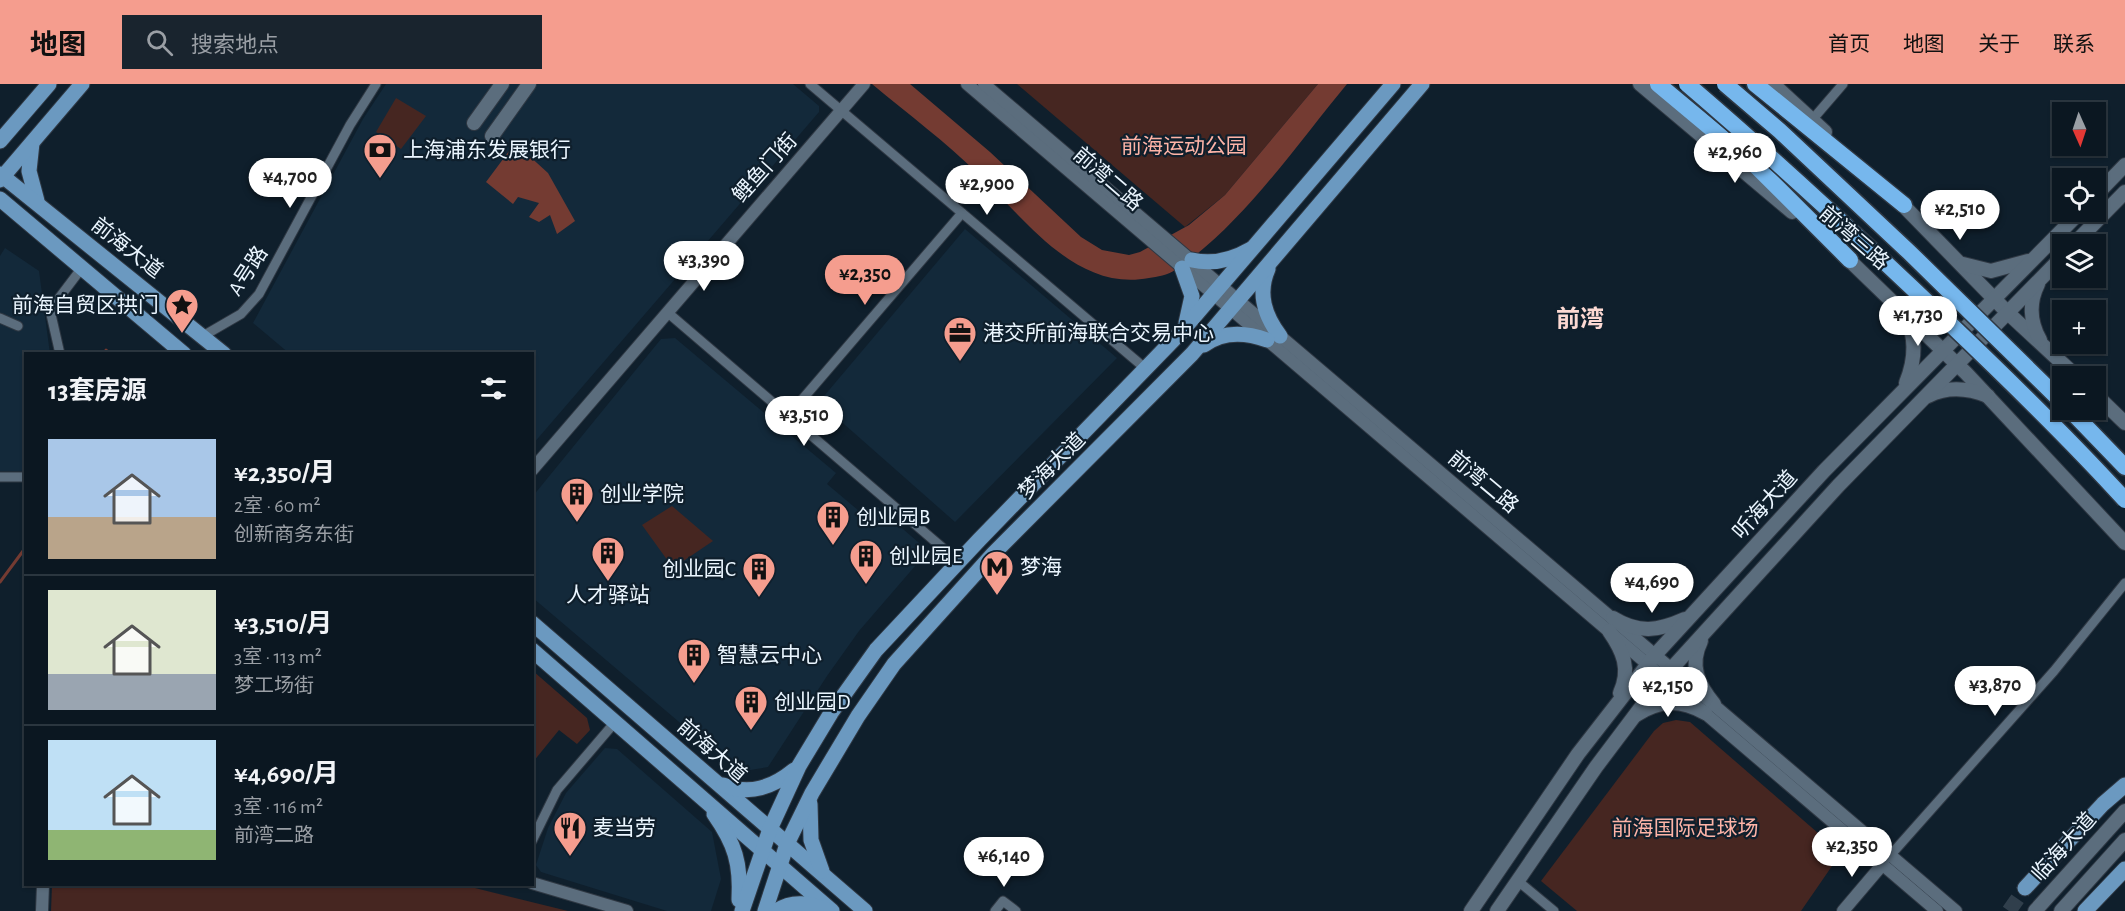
<!DOCTYPE html>
<html lang="zh">
<head>
<meta charset="utf-8">
<style>
	:root { --surface:#0b1721; --page:#19242e; --text:#f1f3f6; --muted:#9a9fa5; --line:#2b363f; --accent:#f59d8e }
	body { margin:0; font-family:"Alegreya Sans","Noto Sans SC",sans-serif; background:var(--page); color:var(--text); height:100vh; display:flex; flex-direction:column; font-size:22px; white-space:nowrap }
	* { box-sizing:border-box; margin:0 }
	p { font-size:20px; color:var(--muted) }
	.icon { flex:none; width:33px; height:33px; fill:none; stroke:currentColor; stroke-width:2; stroke-linecap:round; stroke-linejoin:round }
	.map { position:relative; flex:1; overflow:hidden }
	.drawer { position:absolute; left:24px; top:268px; width:510px; height:534px; display:flex; flex-direction:column; background:var(--surface); border-radius:0px; box-shadow:0 2px 4px #0004,0 0 0 2px var(--line) }
	.drawer>* { flex:none }
	.needle { width:39px; rotate:177deg }
	.fabs { position:absolute; left:2052px; top:18px; display:grid; gap:12px }
	.fabs a { display:grid; place-items:center; width:54px; height:54px; border-radius:0px; background:var(--surface); box-shadow:0 2px 4px #0004,0 0 0 2px var(--line); font-size:30px }
	.price { position:absolute; translate:-50% -51px; padding:0 14px; border-radius:21px; background:#fff; color:#222; font-size:20px; line-height:39px; filter:drop-shadow(0 2px 3px #0008) }
	.price::after { content:''; position:absolute; left:50%; top:36px; width:18px; height:14px; margin-left:-9px; background:inherit; clip-path:polygon(0 0,100% 0,50% 100%) }
	.price.current { background:var(--accent); color:#111 }
	ul { padding:0; list-style:none }
	li { display:flex; align-items:center; gap:18px; height:150px; padding:0 24px }
	li+li { border-top:2px solid var(--line) }
	li span { display:grid; place-items:center; flex:none; width:168px; height:120px; border-radius:0px; color:#555 }
	li>.icon { margin-inline-start:auto }
	span .icon { width:72px; height:72px; fill:#fffc; stroke-width:1 }
	li b { font-size:26px }
	h2 { display:flex; justify-content:space-between; align-items:center; height:72px; padding:0 24px; font-size:26px }
	header { display:flex; align-items:center; gap:36px; box-sizing:border-box; height:84px; padding:0 30px; background:var(--accent); color:#111 }
	header strong { font-size:28px }
	nav { display:flex; gap:33px; margin-inline-start:auto; font-size:21px }
	.search { width:420px; height:54px; background:var(--page); display:flex; align-items:center; gap:15px; box-sizing:border-box; padding:0 21px; border-radius:0px; color:var(--muted); font-size:22px }
	.map>svg:first-child { display:block }
</style>
</head>
<body>
<header>
<strong>地图</strong>
<div class="search"><svg class="icon" aria-label="search" viewBox="0 0 24 24"><circle cx="10" cy="10" r="6"/><path d="M15 15l6 6"/></svg>搜索地点</div>
<nav><a>首页</a><a>地图</a><a>关于</a><a>联系</a></nav>
</header>
<div class="map">
<svg width="2125" height="827" viewBox="0 0 2125 827">
	<rect width="100%" height="100%" fill="#0f1f2c"/>
	<g fill="#13293a">
		<path d="M386 0H793L819 22V28L533 360 532 270H290L253 239 363 35Z"/>
		<path d="M965 145 1117 274 955 438 819 318Z"/>
		<path d="M5 164 39 187 50 270H26V386L21 387H0V172Z"/>
		<path d="M675 254 836 389 827 400 865 432 875 421 925 464 922 474 859 547 827 592 768 683 738 688 533 514V412L661 255Z"/>
		<path d="M605 664 617 665 712 748 721 795 711 827H667L541 788 536 781 548 744 566 709Z"/>
	</g>
	<g fill="#462621">
		<path d="M1017 0H1318L1225 111 1185 143Z"/>
		<path d="M396 14 426 32 401 65 376 48Z"/>
		<path d="M672 422 713 457 673 484 642 441Z"/>
		<path d="M533 587 587 634 590 646 577 660 559 646 533 678Z"/>
		<path d="M1676 636 1690 638 1841 769 1801 827H1577L1541 797 1654 647 1663 639Z"/>
		<path d="M52 801H463L568 827H51Z"/>
	</g>
	<g fill="#743b32">
		<path d="M872 0H910L990 68 1081 153 1102 166 1129 171 1140 168 1189 141 1225 111 1318 0H1347C1298 59 1239 145 1175 186 1168 191 1157 193 1149 194 1076 208 1026 136 979 91 946 58 908 30 872 0Z"/>
		<path d="M515 59 548 89 575 137 557 150 550 131 539 138 529 133 539 119 518 113 513 120 486 98Z"/>
	</g>
	<g fill="none" stroke-linecap="round" stroke-linejoin="round">
		<g stroke="#743b32" stroke-width="3">
			<path d="M106 266 110 270"/>
			<path d="M0 498 26 463"/>
		</g>
		<path stroke="#303f4c" stroke-width="15" stroke-dasharray="15 8" stroke-linecap="butt" d="M2009 827 2025 804"/>
		<defs>
			<g id="minor">
				<path d="M810 0 1146 285"/>
				<path d="M1812 36 1843 0"/>
				<path d="M667 228 958 477"/>
				<path d="M0 234 18 242"/>
				<path d="M203 252 241 230 259 210 350 41 376 0"/>
				<path d="M60 270 50 226 81 185"/>
				<path d="M788 332 962 129"/>
				<path d="M0 393H26"/>
				<path d="M532 757 557 706 616 637"/>
				<path d="M1888 774 2054 587 2125 499"/>
				<path d="M1518 797 1554 827"/>
				<path d="M995 827 1003 817 1016 827"/>
			</g>
			<g id="tertiary">
				<path d="M967 0 1937 827"/>
				<path d="M984 0 1956 827"/>
				<path d="M532 386 864 0"/>
				<path d="M532 799 627 827"/>
				<path d="M42 827 43 801"/>
				<path d="M1843 827 1882 781"/>
			</g>
			<g id="secondary">
				<path d="M1640 0 1792 128"/>
				<path d="M1773 0 1825 48"/>
				<path d="M474 39 502 0"/>
				<path d="M492 52 529 0"/>
				<path d="M2096 111 2125 81"/>
				<path d="M1896 114 2008 229 2076 292"/>
				<path d="M2074 160 2125 108"/>
				<path d="M1844 171 1966 289 2125 459"/>
				<path d="M1963 180 1991 187 2028 177"/>
				<path d="M2038 200C2029 218 2030 238 2040 256"/>
				<path d="M1905 231C1917 253 1915 277 1906 299"/>
				<path d="M2096 311 2125 339"/>
				<path d="M1928 312C1948 302 1968 304 1988 312"/>
				<path d="M1613 534C1639 550 1658 547 1685 535"/>
				<path d="M1609 547C1623 567 1631 585 1620 609"/>
				<path d="M1701 557C1689 581 1698 601 1714 620"/>
				<path d="M1636 631C1660 616 1680 615 1705 629"/>
				<path d="M1471 827 1578 670 1655 571 1824 387 2080 128"/>
				<path d="M1497 827 1596 683 1663 594 1838 402 2062 173"/>
				<path d="M2035 827 2125 727"/>
				<path d="M2061 827 2125 756"/>
			</g>
			<g id="primary">
				<path d="M0 57 49 0"/>
				<path d="M32 59 29 87 37 117"/>
				<path d="M0 90 224 270"/>
				<path d="M0 96 82 0"/>
				<path d="M0 115 184 270"/>
				<path d="M1192 176C1213 181 1232 176 1251 165"/>
				<path d="M1182 184 1192 212 1186 239"/>
				<path d="M1268 185C1257 210 1265 232 1280 252"/>
				<path d="M1204 261C1223 247 1245 248 1267 256"/>
				<path d="M532 539 865 827"/>
				<path d="M532 566 832 827"/>
				<path d="M723 701C750 712 773 703 794 686"/>
				<path d="M810 720 811 756 822 787"/>
				<path d="M714 730C735 760 741 779 739 816"/>
				<path d="M2025 804 2103 720 2125 701"/>
				<path d="M742 827 770 745 799 682 831 629 876 566 979 456 1182 247 1393 0"/>
				<path d="M765 827 787 760 812 709 858 632 894 580 993 470 1192 270 1422 0"/>
				<path d="M776 827C793 816 809 819 827 826"/>
				<path d="M2085 827 2125 785"/>
			</g>
			<g id="motorway">
				<path d="M1658 0 1755 81 1850 176"/>
				<path d="M1755 0 1904 121"/>
				<path d="M2070 326 2125 383"/>
			</g>
		</defs>
		<use href="#minor" stroke="#2f3843" stroke-width="11"/>
		<use href="#tertiary" stroke="#2f3843" stroke-width="14"/>
		<use href="#secondary" stroke="#2f3843" stroke-width="16"/>
		<use href="#primary" stroke="#2f3843" stroke-width="17"/>
		<use href="#motorway" stroke="#2f3843" stroke-width="19"/>
		<use href="#minor" stroke="#5b6d7d" stroke-width="9"/>
		<use href="#tertiary" stroke="#5b6d7d" stroke-width="12"/>
		<use href="#secondary" stroke="#5b6d7d" stroke-width="14"/>
		<use href="#primary" stroke="#6b99c0" stroke-width="15"/>
		<use href="#motorway" stroke="#76b7ed" stroke-width="16"/>
		<defs>
			<g id="motorway-bridge">
				<path d="M1687 0C1776 76 1861 155 1946 236 2007 294 2068 353 2125 416"/>
				<path d="M1725 0 1780 47 1909 168 2062 318"/>
			</g>
		</defs>
		<use href="#motorway-bridge" stroke="#2f3843" stroke-width="19" stroke-linecap="butt"/>
		<use href="#motorway-bridge" stroke="#76b7ed" stroke-width="16"/>
	</g>
	<defs>
		<symbol id="bank-pin" viewBox="-11 -11 22 30"><path d="M0 17L-7.5 6A9.5 9.5 0 1 1 7.5 6Z" fill="#f59d8e" stroke="#0f1f2c"/><path d="M-6-4H6V4H-6ZM0-2.3a2.3 2.3 0 1 0 0 4.6a2.3 2.3 0 1 0 0-4.6Z" fill="#111"/></symbol>
		<symbol id="sight-pin" viewBox="-11 -11 22 30"><path d="M0 17L-7.5 6A9.5 9.5 0 1 1 7.5 6Z" fill="#f59d8e" stroke="#0f1f2c"/><path d="M0-6L1.8-2.2L6-1.7L2.9 1.2L3.7 5.4L0 3.3L-3.7 5.4L-2.9 1.2L-6-1.7L-1.8-2.2Z" fill="#111"/></symbol>
		<symbol id="office-pin" viewBox="-11 -11 22 30"><path d="M0 17L-7.5 6A9.5 9.5 0 1 1 7.5 6Z" fill="#f59d8e" stroke="#0f1f2c"/><path d="M-6-3h4V-5.5h4V-3h4V5H-6ZM-1-4.5V-3h2v-1.5ZM-6 0V1H6V0Z" fill="#111"/></symbol>
		<symbol id="building-pin" viewBox="-11 -11 22 30"><path d="M0 17L-7.5 6A9.5 9.5 0 1 1 7.5 6Z" fill="#f59d8e" stroke="#0f1f2c"/><path d="M-4-6H4V6H1V3H-1V6H-4ZM-2.5-4.3h1.7v1.8h-1.7ZM.8-4.3h1.7v1.8H.8ZM-2.5-1h1.7V.8h-1.7ZM.8-1h1.7V.8H.8Z" fill="#111"/></symbol>
		<symbol id="metro-pin" viewBox="-11 -11 22 30"><path d="M0 17L-7.5 6A9.5 9.5 0 1 1 7.5 6Z" fill="#f59d8e" stroke="#0f1f2c"/><path d="M-5.5 5V-5H-3L0 0L3-5H5.5V5H3V-.5L0 4L-3-.5V5Z" fill="#111"/></symbol>
		<symbol id="restaurant-pin" viewBox="-11 -11 22 30"><path d="M0 17L-7.5 6A9.5 9.5 0 1 1 7.5 6Z" fill="#f59d8e" stroke="#0f1f2c"/><path d="M-5-6h1v4h1v-4h1v4h1v-4h1v5L-1.5 .5V6h-2V.5L-5-1ZM5-6V6H3V1.5H1.5Q1.5-4 5-6Z" fill="#111"/></symbol>
	</defs>
	<g fill-rule="evenodd">
		<use href="#bank-pin" x="361" y="47" width="38" height="52"/>
		<use href="#sight-pin" x="163" y="202" width="38" height="52"/>
		<use href="#office-pin" x="941" y="230" width="38" height="52"/>
		<use href="#building-pin" x="558" y="391" width="38" height="52"/>
		<use href="#building-pin" x="814" y="414" width="38" height="52"/>
		<use href="#building-pin" x="589" y="450" width="38" height="52"/>
		<use href="#building-pin" x="847" y="453" width="38" height="52"/>
		<use href="#metro-pin" x="978" y="464" width="38" height="52"/>
		<use href="#building-pin" x="740" y="466" width="38" height="52"/>
		<use href="#building-pin" x="675" y="552" width="38" height="52"/>
		<use href="#building-pin" x="732" y="599" width="38" height="52"/>
		<use href="#restaurant-pin" x="551" y="725" width="38" height="52"/>
	</g>
	<g text-anchor="middle" dominant-baseline="central" stroke-width="4.5" stroke-linejoin="round" paint-order="stroke">
		<g font-size="21" fill="#feb4a7" stroke="#0f1f2c">
			<text x="1184" y="62">前海运动公园</text>
			<text x="1685" y="744">前海国际足球场</text>
		</g>
		<g font-size="21" fill="#ebf6ff" stroke="#0f1f2c" text-anchor="start">
			<text x="403" y="66">上海浦东发展银行</text>
			<text x="159" y="221" text-anchor="end">前海自贸区拱门</text>
			<text x="983" y="249">港交所前海联合交易中心</text>
			<text x="600" y="410">创业学院</text>
			<text x="856" y="433">创业园B</text>
			<text x="889" y="472">创业园E</text>
			<text x="1020" y="483">梦海</text>
			<text x="736" y="485" text-anchor="end">创业园C</text>
			<text x="608" y="511" text-anchor="middle">人才驿站</text>
			<text x="717" y="571">智慧云中心</text>
			<text x="774" y="618">创业园D</text>
			<text x="593" y="744">麦当劳</text>
		</g>
		<g font-size="21" fill="#ebf6ff" stroke="#0f1f2c">
			<text transform="translate(765 84) rotate(-48)">鲤鱼门街</text>
			<text transform="translate(1108 95) rotate(41)">前湾二路</text>
			<text transform="translate(1854 154) rotate(41)">前湾三路</text>
			<text transform="translate(127 164) rotate(38)">前海大道</text>
			<text transform="translate(248 187) rotate(-57)">A号路</text>
			<text transform="translate(1052 382) rotate(-45)">梦海大道</text>
			<text transform="translate(1483 398) rotate(40)">前湾二路</text>
			<text transform="translate(1765 421) rotate(-48)">听海大道</text>
			<text transform="translate(712 667) rotate(41)">前海大道</text>
			<text transform="translate(2064 763) rotate(-48)">临海大道</text>
		</g>
		<g font-size="24" font-weight="bold" fill="#fcd9d3" stroke="#0f1f2c">
			<text x="1580" y="236">前湾</text>
		</g>
	</g>
</svg>
<div class="fabs">
<a><svg class="needle" viewBox="-14 -14 28 28"><path d="M0-13l5 13h-10z" fill="#e53935"/><path d="M0 13l5-13h-10z" fill="#9a9fa5"/></svg></a>
<a><svg class="icon" aria-label="locate" viewBox="0 0 24 24"><circle cx="12" cy="12" r="6"/><path d="M12 2v4M12 18v4M2 12h4M18 12h4"/></svg></a>
<a><svg class="icon" aria-label="layers" viewBox="0 0 24 24"><path d="M12 4l9 5-9 5-9-5zM3 14l9 5 9-5"/></svg></a>
<a>+</a>
<a>−</a>
</div>
<b class="price" style="left:1735px;top:100px">¥2,960</b>
<b class="price" style="left:290px;top:125px">¥4,700</b>
<b class="price" style="left:987px;top:132px">¥2,900</b>
<b class="price" style="left:1960px;top:157px">¥2,510</b>
<b class="price" style="left:704px;top:208px">¥3,390</b>
<b class="price current" style="left:865px;top:222px">¥2,350</b>
<b class="price" style="left:1918px;top:263px">¥1,730</b>
<b class="price" style="left:804px;top:363px">¥3,510</b>
<b class="price" style="left:1652px;top:530px">¥4,690</b>
<b class="price" style="left:1995px;top:633px">¥3,870</b>
<b class="price" style="left:1668px;top:634px">¥2,150</b>
<b class="price" style="left:1852px;top:794px">¥2,350</b>
<b class="price" style="left:1004px;top:804px">¥6,140</b>
<section class="drawer">
<h2>13套房源<svg class="icon" aria-label="filters" viewBox="0 0 24 24"><path d="M4 7h16M4 17h16"/><circle cx="9" cy="7" r="2"/><circle cx="15" cy="17" r="2"/></svg></h2>
<ul>
<li><span style="background:linear-gradient(#a9c7e8 65%,#b9a48a 0)"><svg class="icon" aria-label="home" viewBox="0 0 24 24"><path d="M3 11l9-7 9 7M6 9v11h12V9"/></svg></span><div><b>¥2,350/月</b><p>2室 · 60 m²</p><p>创新商务东街</p></div></li>
<li><span style="background:linear-gradient(#dfe7d0 70%,#9aa5b1 0)"><svg class="icon" aria-label="home" viewBox="0 0 24 24"><path d="M3 11l9-7 9 7M6 9v11h12V9"/></svg></span><div><b>¥3,510/月</b><p>3室 · 113 m²</p><p>梦工场街</p></div></li>
<li><span style="background:linear-gradient(#bfe0f5 75%,#8fb573 0)"><svg class="icon" aria-label="home" viewBox="0 0 24 24"><path d="M3 11l9-7 9 7M6 9v11h12V9"/></svg></span><div><b>¥4,690/月</b><p>3室 · 116 m²</p><p>前湾二路</p></div></li>
</ul>
</section>
</div>
</body>
</html>
